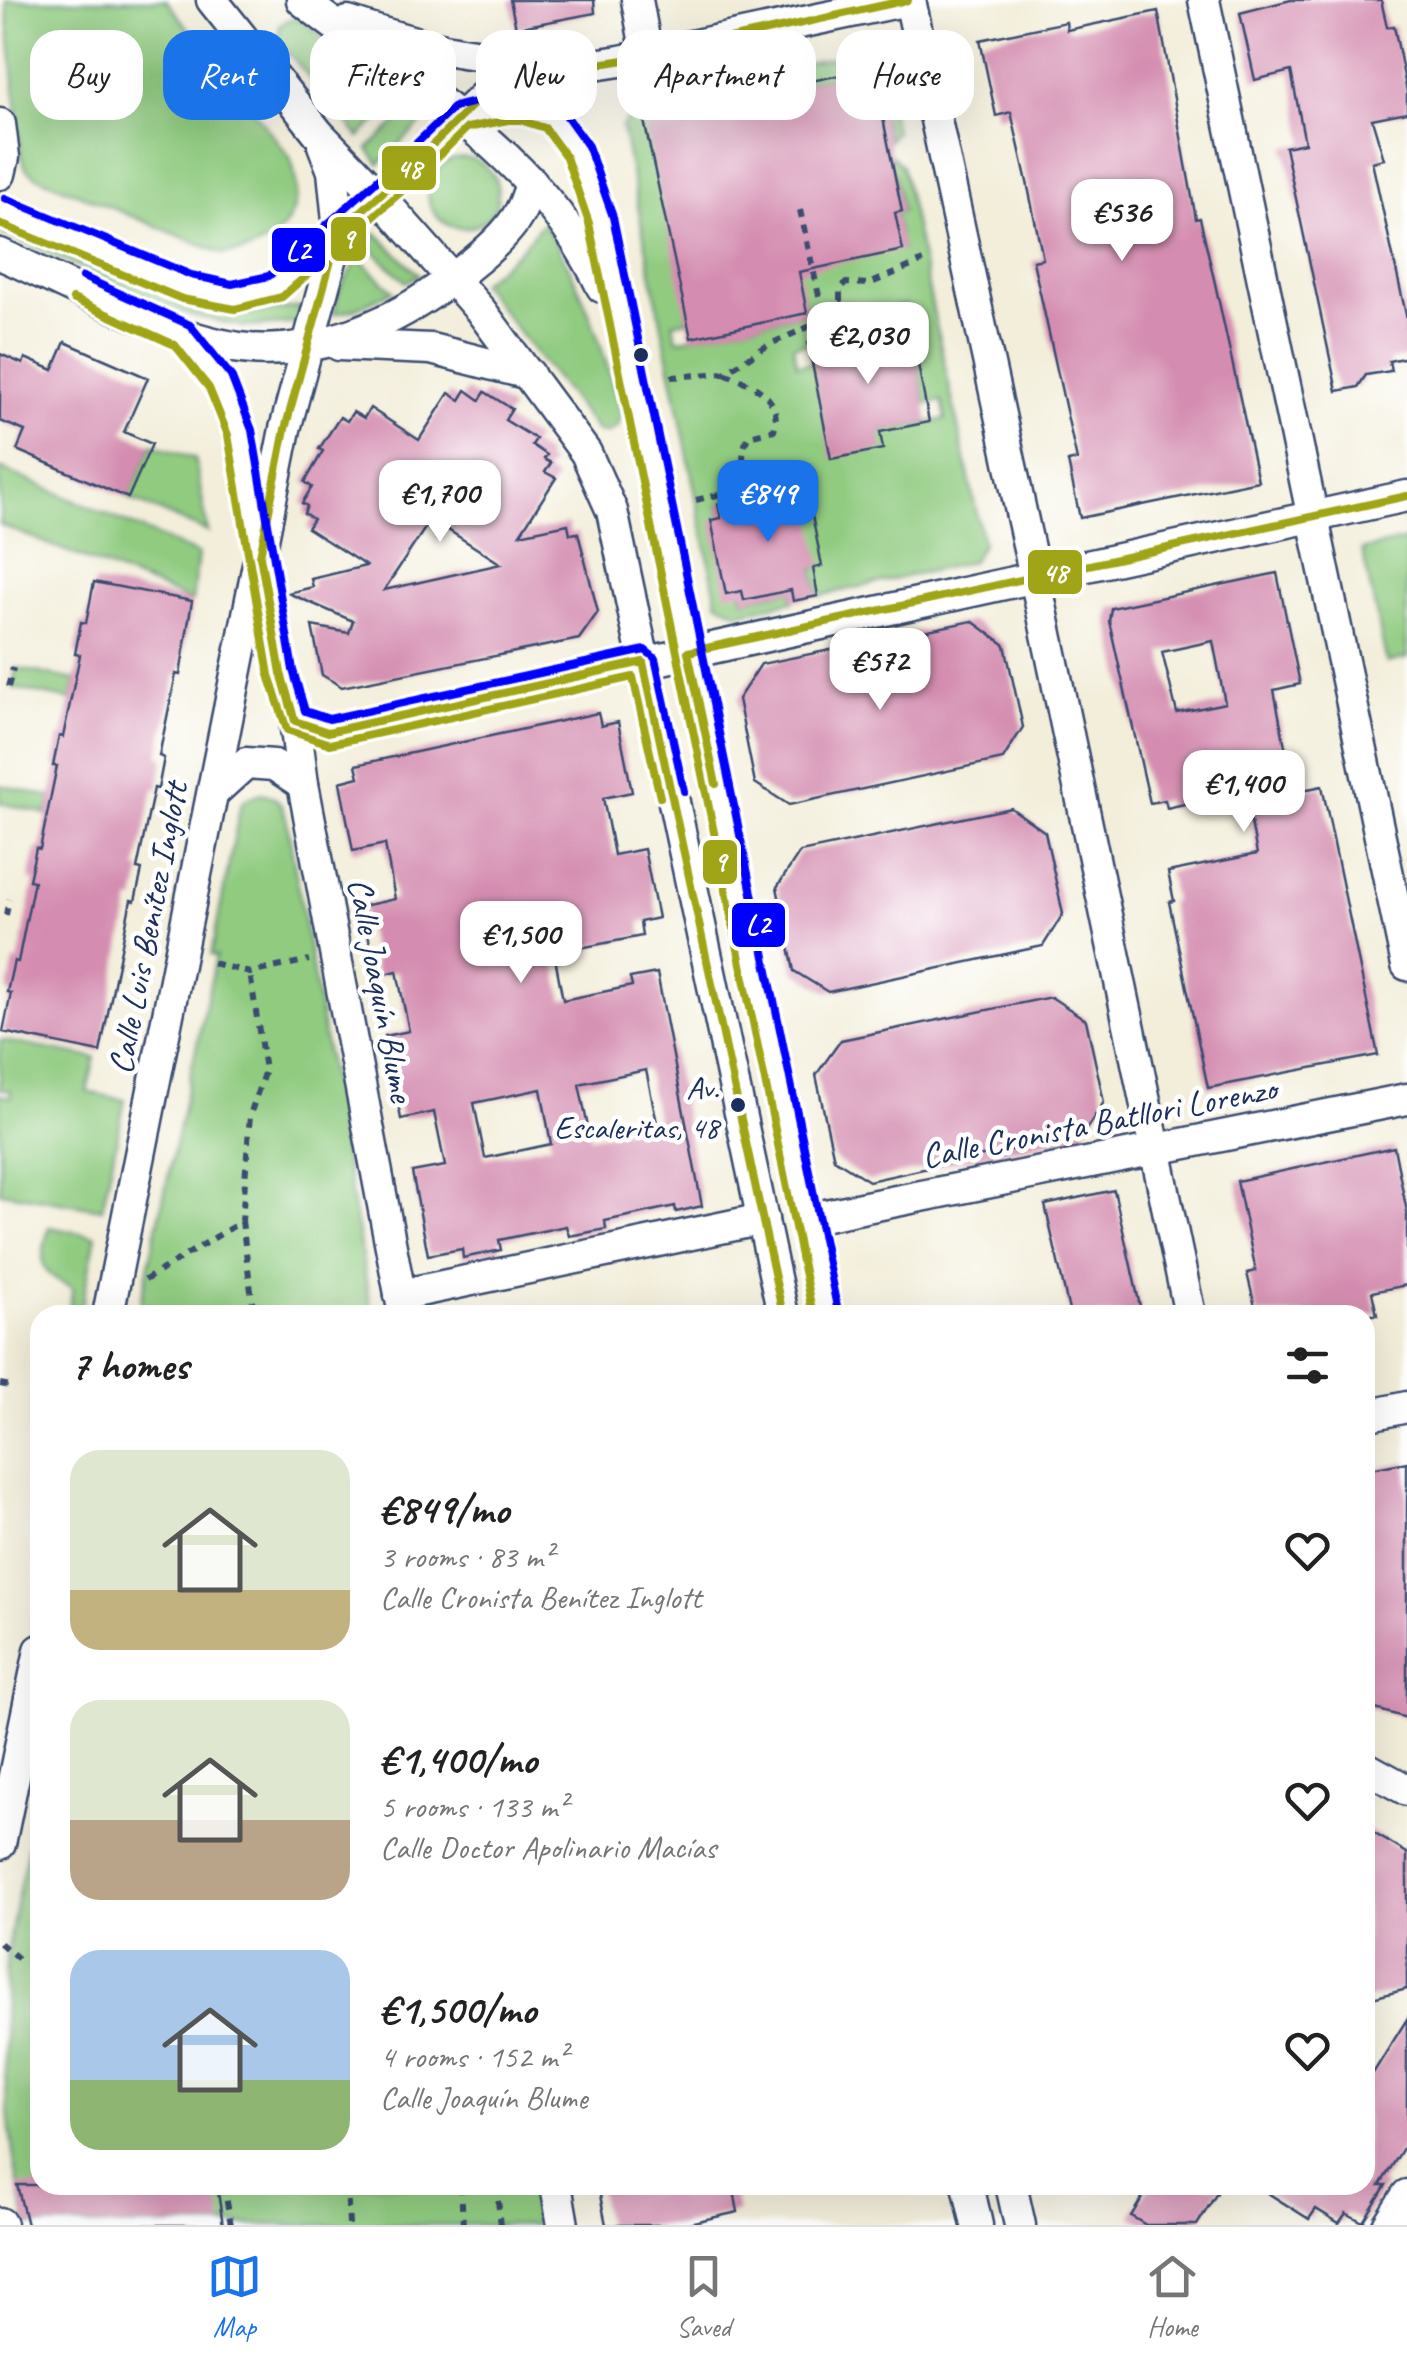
<!DOCTYPE html>
<html lang="en">
<head>
<meta charset="utf-8">
<style>
	:root { --surface:#fff; --page:#f6f6f6; --text:#222; --muted:#767676; --line:#e0e0e0; --accent:#1a73e8 }
	body { margin:0; font-family:Caveat,sans-serif; background:var(--page); color:var(--text); height:100vh; display:flex; flex-direction:column; font-size:38px; white-space:nowrap }
	* { box-sizing:border-box; margin:0 }
	p { font-size:32px; color:var(--muted) }
	.icon { flex:none; width:55px; height:55px; fill:none; stroke:currentColor; stroke-width:2; stroke-linecap:round; stroke-linejoin:round }
	.map { position:relative; flex:1; overflow:hidden }
	.sheet { position:absolute; left:30px; top:1305px; width:1345px; height:890px; display:flex; flex-direction:column; background:var(--surface); border-radius:30px; box-shadow:0 10px 40px #0002 }
	.sheet>* { flex:none }
	.hud { position:absolute; left:30px; top:30px; width:1348px; height:90px; display:flex; gap:20px }
	.price { position:absolute; translate:-50% -85px; padding:0 22px; border-radius:20px; background:#fff; color:#222; font-size:32px; line-height:65px; filter:drop-shadow(0 2px 5px #0008) }
	.price::after { content:''; position:absolute; left:50%; top:60px; width:30px; height:22px; margin-left:-15px; background:inherit; clip-path:polygon(0 0,100% 0,50% 100%) }
	.price.on { background:var(--accent); color:#fff }
	ul { padding:0; list-style:none }
	li { display:flex; align-items:center; gap:30px; height:250px; padding:0 40px }
	li span { display:grid; place-items:center; flex:none; width:280px; height:200px; border-radius:30px; color:#555 }
	li>.icon { margin-inline-start:auto }
	span .icon { width:120px; height:120px; fill:#fffc; stroke-width:1 }
	li b { font-size:42px }
	h2 { display:flex; justify-content:space-between; align-items:center; height:120px; padding:0 40px; font-size:42px }
	.tag { padding:0 35px; border-radius:30px; background:var(--surface); box-shadow:0 10px 40px #0002; font-size:35px; line-height:90px }
	.tag.on { background:var(--accent); color:#fff }
	.menu { display:flex; justify-content:space-around; align-items:center; height:140px; border-top:2px solid var(--line); background:var(--surface); font-size:28px; color:var(--muted) }
	.menu a { display:grid; justify-items:center; gap:5px }
	.menu .on { color:var(--accent) }
	.map>svg:first-child { display:block }
</style>
</head>
<body>
<div class="map">
<svg width="1407" height="2225" viewBox="0 0 1407 2225">
	<rect width="100%" height="100%" fill="#fff"/>
	<filter id="ink" filterUnits="userSpaceOnUse"><feTurbulence type="fractalNoise" baseFrequency=".01" numOctaves="2"/><feDisplacementMap in="SourceGraphic" scale="20" xChannelSelector="R" yChannelSelector="G"/><feConvolveMatrix kernelMatrix="1 2 1 2 8 2 1 2 1" color-interpolation-filters="sRGB"/></filter>
	<filter id="wash" filterUnits="userSpaceOnUse"><feTurbulence type="fractalNoise" baseFrequency=".0048" numOctaves="4" result="noise"/><feDisplacementMap in="SourceGraphic" scale="40" xChannelSelector="R" yChannelSelector="G"/><feGaussianBlur stdDeviation="2.25" result="paint"/><feColorMatrix in="noise" values="0 0 0 0 0 0 0 0 0 0 0 0 0 0 0 0 0 1.4 0 .05"/><feComposite in="paint" operator="in"/></filter>
	<g filter="url(#wash)">
		<rect width="100%" height="100%" fill="#f3eeda"/>
		<g fill="#90cb80" stroke="#567d6f" stroke-width="2.5" fill-rule="evenodd">
			<path d="M6 0H166L290 157C310 213 280 251 223 254L35 176 26 169 21 153Z"/>
			<path d="M292 18 298 19 404 96 359 137 278 40 280 24Z"/>
			<path d="M860 52 880 66 895 131 888 141 880 105 872 106 864 70 792 85 787 67Z"/>
			<path d="M679 91 682 108 687 320 673 323 677 340 807 313 803 295 777 233 902 250 895 213 902 211 895 175 883 158 892 156 902 166 983 543 971 562 819 596 813 568 822 566 788 489 718 505 744 600 791 590 793 601 738 613 717 602 622 127 644 98ZM906 305 926 404 942 401 946 419 880 432 812 362 797 365 793 346 891 326 887 309Z"/>
			<path d="M417 104 431 114 379 164 368 149Z"/>
			<circle cx="463" cy="193" r="35"/>
			<path d="M543 223C583 282 601 344 621 412L617 427 606 433 598 432 480 283 517 253Z"/>
			<path d="M0 225 193 308 240 315 300 307 297 323 245 327 191 315 0 233Z"/>
			<path d="M376 233 419 275 406 282 367 245Z"/>
			<path d="M358 258 393 291 353 310 334 314 339 291Z"/>
			<path d="M152 444 195 459 208 532 128 498Z"/>
			<path d="M0 468 198 554 192 601 0 525Z"/>
			<path d="M1407 540V658L1387 663 1362 550Z"/>
			<path d="M16 668 75 680 71 700 13 688Z"/>
			<path d="M0 785 51 797 47 814 0 803Z"/>
			<path d="M261 793C279 796 283 805 287 822L372 1315H138L216 956 211 955 240 808 244 800Z"/>
			<path d="M0 1040 95 1058 87 1092 125 1100 102 1209 0 1192V1095L10 1097 11 1091 0 1089Z"/>
			<path d="M49 1227 96 1236 80 1315H68L73 1288C36 1270 40 1265 49 1227Z"/>
			<path d="M40 1791V2185H530L537 2225H27C5 2135 0 2042 8 1950 16 1897 29 1844 40 1791Z"/>
		</g>
		<g id="blocks">
			<g fill="#d48db0" fill-rule="evenodd">
				<path d="M510 0H594L595 13 516 28Z"/>
				<path d="M1291 0H1381L1387 27 1394 26 1407 92V112L1372 119 1384 159 1372 162 1407 319V357L1389 361 1391 371 1366 375 1358 387 1337 391 1285 147 1305 143 1291 71 1255 80 1240 13Z"/>
				<path d="M1158 11 1196 219 1200 218 1216 288 1258 481 1080 518 1068 462 1077 460 1033 261 1043 259 1027 182 1011 112 996 116 980 40 1066 22 1067 30Z"/>
				<path d="M864 70 872 106 880 104 902 211 895 213 903 250 799 272 807 313 691 338 643 116 682 108 679 91 760 73 764 91Z"/>
				<path d="M910 322 929 422 880 432 883 449 831 459 808 343Z"/>
				<path d="M65 342 148 378 124 432 152 444 128 498 17 450 25 431 0 421V354L23 364 25 358 53 370Z"/>
				<path d="M466 390 480 400 485 392 512 409 505 420 536 439 532 445 547 455 544 459 551 463 545 472 556 478 520 534 568 524 570 534 578 533 598 612 579 639 342 687 322 675 312 626 349 633 353 621 288 593 313 587 311 579 366 566 307 528 313 519 304 513 307 506 302 503 312 487 305 482 323 451 319 449 340 417 347 421 353 412 364 418 370 408 419 440 449 393 460 400ZM431 519 501 564 384 590 406 557Z"/>
				<path d="M806 485 822 566 813 568 818 596 793 601 791 590 744 600 742 591 726 594 711 520 721 518 718 504Z"/>
				<path d="M1277 573 1300 684 1274 690 1294 792 1322 786 1378 1055 1208 1088 1169 902 1174 901 1168 872 1257 854 1245 790 1167 808 1165 800 1150 803 1109 621 1111 608ZM1213 641 1225 703 1177 713 1162 652Z"/>
				<path d="M94 582 192 601 180 675 176 674 159 756 164 758 158 789 154 788 137 869 142 870 135 901 131 900 100 1052 3 1032 11 993 7 992 14 961 18 962 34 881 29 880 36 848 40 849 57 766H53L59 736 63 737 80 655 75 654 81 622 86 623Z"/>
				<path d="M972 621 1005 645 1023 727 1003 759 789 805 755 783 738 699 761 664Z"/>
				<path d="M598 713 601 726 618 722 632 792 603 798 614 855 644 849 658 918 640 922 642 936 554 953 563 1000 632 986 630 978 657 973 702 1206 676 1212 675 1206 605 1221 606 1229 569 1236 566 1226 499 1240 501 1250 463 1258 462 1249 428 1255 412 1172 445 1166 434 1112 401 1119 385 1036 409 1031 397 971 376 976 363 906 395 899 385 844 353 851 340 782 359 777 356 765ZM646 1070 657 1123 590 1137 579 1084ZM541 1089 551 1144 485 1158 474 1103Z"/>
				<path d="M1011 808 1045 832 1063 914 1043 946 828 992 794 971 777 887 800 852Z"/>
				<path d="M1051 997 1086 1020 1104 1102 1083 1134 869 1181 834 1159 816 1075 841 1040Z"/>
				<path d="M1394 1147 1407 1212V1285L1372 1292 1377 1315H1257L1247 1273 1256 1271 1237 1181Z"/>
				<path d="M1114 1190 1142 1315H1070L1045 1205Z"/>
				<path d="M1407 1462V1718L1365 1706V1470Z"/>
				<path d="M1365 1828 1407 1853V1989L1365 2000Z"/>
				<path d="M1407 2019V2142L1380 2185H1386L1363 2222 1346 2213 1339 2223 1316 2209 1309 2219 1255 2185H1365V2086Z"/>
				<path d="M17 2185H217L223 2225H27Z"/>
				<path d="M598 2185H733L738 2212 680 2225H606Z"/>
				<path d="M1150 2185H1222L1197 2225H1146L1131 2216Z"/>
			</g>
		</g>
	</g>
	<g filter="url(#ink)">
		<use href="#blocks" fill-opacity="0" stroke="#3b4c71" stroke-width="2.5"/>
		<g fill="none" stroke-linecap="round" stroke-linejoin="round">
			<defs>
				<g id="minor">
					<path d="M212 0 319 134 379 196 481 311 586 453 612 511 783 1315"/>
					<path d="M302 0C415 90 537 150 602 287"/>
					<path d="M637 0 647 55"/>
					<path d="M910 0 1031 558 1190 1315"/>
					<path d="M1204 0 1407 965"/>
					<path d="M348 22C421 46 469 58 547 59"/>
					<path d="M461 117C557 80 577 143 601 220L826 1315"/>
					<path d="M0 124 4 157 0 174"/>
					<path d="M0 210 187 287 232 297 275 287 403 174 493 87 523 76 620 61 908 0"/>
					<path d="M0 254C70 285 166 338 240 348 309 357 384 328 439 288 465 270 507 238 521 210 526 201 528 191 532 182"/>
					<path d="M183 335 220 382 240 432 281 673 295 721 303 784 404 1315"/>
					<path d="M339 345 431 349 529 374"/>
					<path d="M295 721 328 732 1407 496"/>
					<path d="M214 792 246 763 274 765 303 784"/>
					<path d="M806 1219 1407 1099"/>
					<path d="M400 1295 763 1219"/>
					<path d="M108 1315 285 429 339 231 333 171 323 145"/>
					<path d="M1365 1416 1407 1407"/>
					<path d="M1365 1767 1407 1790"/>
					<path d="M0 1844 40 1650"/>
					<path d="M556 2185 563 2225"/>
					<path d="M968 2185 977 2225"/>
					<path d="M1011 2185 1020 2225"/>
					<path d="M0 2223 1 2225"/>
					<path d="M1388 2225 1407 2195"/>
				</g>
			</defs>
			<use href="#minor" stroke="#3b4c71" stroke-width="35"/>
			<g stroke="#3b4c71" stroke-width="6" stroke-dasharray="8 8" stroke-linecap="butt">
				<path d="M762 82 784 76"/>
				<path d="M800 210 823 314 840 300V289L846 283 869 284 923 261"/>
				<path d="M671 377 724 373 770 344 820 322 823 314"/>
				<path d="M696 500 748 488C744 471 739 451 749 436L774 430C784 396 749 383 724 373"/>
				<path d="M8 687 13 668"/>
				<path d="M6 915 9 899"/>
				<path d="M213 963 250 973 309 960"/>
				<path d="M242 1221 254 1315"/>
				<path d="M145 1280 242 1221 250 1115 265 1070 250 973"/>
				<path d="M0 1384 11 1386"/>
				<path d="M0 1943 19 1959 40 1964"/>
				<path d="M224 2185 231 2225"/>
				<path d="M347 2185 349 2225"/>
				<path d="M461 2185 463 2225"/>
				<path d="M496 2185 501 2225"/>
			</g>
			<use href="#minor" stroke="#fff" stroke-width="30"/>
			<defs>
				<g id="bus-1">
					<path d="M716 784 688 652 1407 496"/>
					<path d="M783 1315 643 662 328 732 295 721 281 673 260 556 285 429 339 231 403 174 484 94C527 66 575 69 624 60 719 43 813 20 908 0"/>
				</g>
				<g id="bus-2">
					<path d="M0 224 182 299 235 309 282 297 411 183 467 128 508 120H520L545 128 566 157 589 223 813 1315"/>
					<path d="M73 299 175 345 209 388 228 435 269 675 287 730 330 744 633 677 660 797"/>
				</g>
				<g id="bus-3">
					<path d="M5 198 191 275 232 284 269 276 394 165 454 107 504 95 522 94 563 111 588 146 613 217 838 1312"/>
					<path d="M83 277 190 325 231 376 252 430 293 670 305 711 329 719 645 650 655 658 684 791"/>
				</g>
			</defs>
			<use href="#bus-1" stroke="#fff" stroke-width="15"/>
			<use href="#bus-2" stroke="#fff" stroke-width="15"/>
			<use href="#bus-3" stroke="#fff" stroke-width="15"/>
			<use href="#bus-1" stroke="#a0a518" stroke-width="8"/>
			<use href="#bus-2" stroke="#a0a518" stroke-width="8"/>
			<use href="#bus-3" stroke="#00f" stroke-width="8"/>
		</g>
	</g>
	<g fill="#1b2f5e" stroke="#fff" stroke-width="4">
		<circle cx="641" cy="355" r="9"/>
		<circle cx="738" cy="1105" r="9"/>
	</g>
	<g text-anchor="middle" dominant-baseline="central" stroke-width="9" stroke-linejoin="round" paint-order="stroke">
		<g font-size="32" fill="#1b2f5e" stroke="#fff" text-anchor="end">
			<text x="719" y="1087">Av.<tspan x="719" dy="40">Escaleritas, 48</tspan></text>
		</g>
		<g font-size="35" fill="#1b2f5e" stroke="#fff">
			<text transform="translate(148 928) rotate(-79)">Calle Luis Benítez Inglott</text>
			<text transform="translate(381 990) rotate(79)">Calle Joaquín Blume</text>
			<text transform="translate(1099 1122) rotate(-11)">Calle Cronista Batllori Lorenzo</text>
		</g>
	</g>
	<g stroke="#fff" stroke-width="4">
		<rect x="380" y="144" width="58" height="48" rx="10" fill="#a0a518"/>
		<rect x="329" y="215" width="39" height="48" rx="10" fill="#a0a518"/>
		<rect x="270" y="226" width="57" height="48" rx="10" fill="#00f"/>
		<rect x="1026" y="548" width="58" height="48" rx="10" fill="#a0a518"/>
		<rect x="701" y="838" width="38" height="48" rx="10" fill="#a0a518"/>
		<rect x="730" y="901" width="57" height="48" rx="10" fill="#00f"/>
	</g>
	<g font-size="28" text-anchor="middle" font-weight="bold" fill="#fff">
		<text x="409" y="178">48</text>
		<text x="348" y="248">9</text>
		<text x="298" y="260">L2</text>
		<text x="1055" y="582">48</text>
		<text x="720" y="871">9</text>
		<text x="758" y="934">L2</text>
	</g>
</svg>
<b class="price" style="left:1122px;top:264px">€536</b>
<b class="price" style="left:868px;top:387px">€2,030</b>
<b class="price" style="left:440px;top:545px">€1,700</b>
<b class="price on" style="left:768px;top:545px">€849</b>
<b class="price" style="left:880px;top:713px">€572</b>
<b class="price" style="left:1244px;top:835px">€1,400</b>
<b class="price" style="left:521px;top:986px">€1,500</b>
<div class="hud">
<a class="tag">Buy</a>
<a class="tag on">Rent</a>
<a class="tag">Filters</a>
<a class="tag">New</a>
<a class="tag">Apartment</a>
<a class="tag">House</a>
</div>
<section class="sheet">
<h2>7 homes<svg class="icon" aria-label="filters" viewBox="0 0 24 24"><path d="M4 7h16M4 17h16"/><circle cx="9" cy="7" r="2"/><circle cx="15" cy="17" r="2"/></svg></h2>
<ul>
<li><span style="background:linear-gradient(#dfe7d0 70%,#c2b280 0)"><svg class="icon" aria-label="home" viewBox="0 0 24 24"><path d="M3 11l9-7 9 7M6 9v11h12V9"/></svg></span><div><b>€849/mo</b><p>3 rooms · 83 m²</p><p>Calle Cronista Benítez Inglott</p></div><svg class="icon" aria-label="heart" viewBox="0 0 24 24"><path d="M12 20l-8-8c-3-5 5-10 8-4 3-6 11-1 8 4z"/></svg></li>
<li><span style="background:linear-gradient(#dfe7d0 60%,#b9a48a 0)"><svg class="icon" aria-label="home" viewBox="0 0 24 24"><path d="M3 11l9-7 9 7M6 9v11h12V9"/></svg></span><div><b>€1,400/mo</b><p>5 rooms · 133 m²</p><p>Calle Doctor Apolinario Macías</p></div><svg class="icon" aria-label="heart" viewBox="0 0 24 24"><path d="M12 20l-8-8c-3-5 5-10 8-4 3-6 11-1 8 4z"/></svg></li>
<li><span style="background:linear-gradient(#a9c7e8 65%,#8fb573 0)"><svg class="icon" aria-label="home" viewBox="0 0 24 24"><path d="M3 11l9-7 9 7M6 9v11h12V9"/></svg></span><div><b>€1,500/mo</b><p>4 rooms · 152 m²</p><p>Calle Joaquín Blume</p></div><svg class="icon" aria-label="heart" viewBox="0 0 24 24"><path d="M12 20l-8-8c-3-5 5-10 8-4 3-6 11-1 8 4z"/></svg></li>
</ul>
</section>
</div>
<nav class="menu">
<a class="on"><svg class="icon" aria-label="map" viewBox="0 0 24 24"><path d="M3 6l6-2 6 2 6-2v14l-6 2-6-2-6 2zM9 4v14M15 6v14"/></svg>Map</a>
<a><svg class="icon" aria-label="saved" viewBox="0 0 24 24"><path d="M7 4h10v16l-5-4-5 4z"/></svg>Saved</a>
<a><svg class="icon" aria-label="home" viewBox="0 0 24 24"><path d="M3 11l9-7 9 7M6 9v11h12V9"/></svg>Home</a>
</nav>
</body>
</html>
